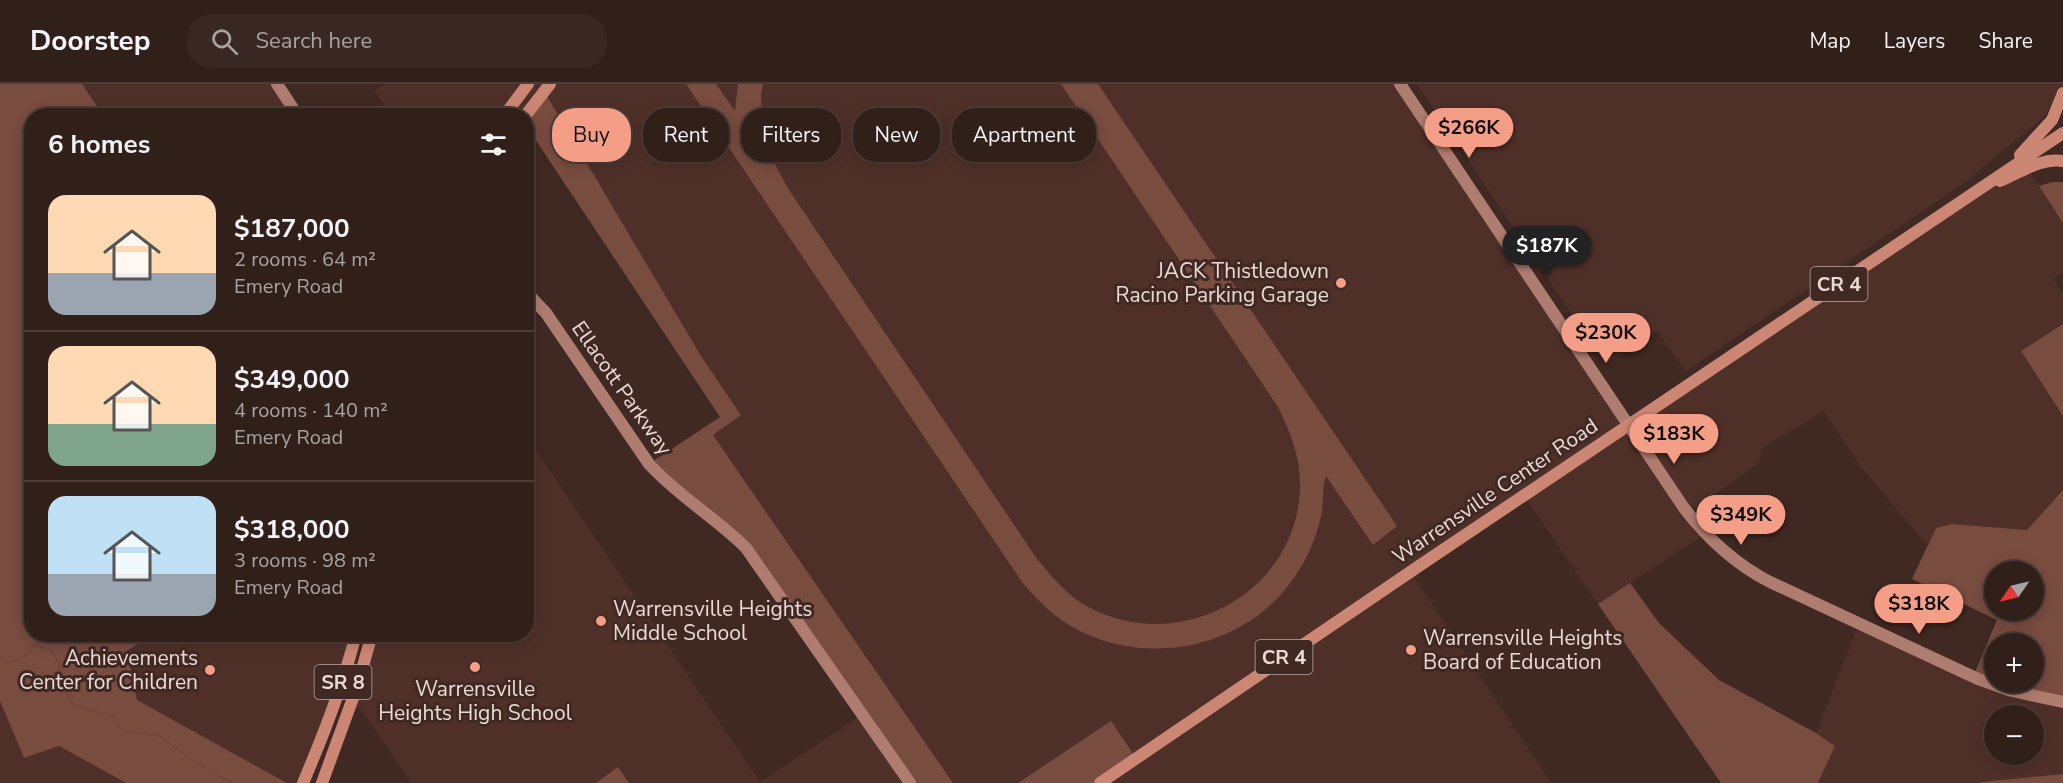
<!DOCTYPE html>
<html lang="en">
<head>
<meta charset="utf-8">
<style>
	:root { --surface:#311f1a; --page:#392723; --text:#f1f3f6; --muted:#a8a2a2; --line:#4c3d39; --accent:#f49e88 }
	body { margin:0; font-family:"Nunito Sans",sans-serif; background:var(--page); color:var(--text); height:100vh; display:flex; flex-direction:column; font-size:22px; white-space:nowrap }
	* { box-sizing:border-box; margin:0 }
	p { font-size:20px; color:var(--muted) }
	.icon { flex:none; width:33px; height:33px; fill:none; stroke:currentColor; stroke-width:2; stroke-linecap:round; stroke-linejoin:round }
	.map { position:relative; flex:1; overflow:hidden }
	.drawer { position:absolute; left:24px; top:24px; width:510px; height:534px; display:flex; flex-direction:column; background:var(--surface); border-radius:24px; box-shadow:0 3px 15px #0003,0 0 0 2px var(--line) }
	.drawer>* { flex:none }
	.hud { position:absolute; left:552px; top:24px; width:570px; height:54px; display:flex; gap:12px }
	.needle { width:39px; rotate:236deg }
	.fabs { position:absolute; left:1984px; top:477px; display:grid; gap:12px }
	.fabs a { display:grid; place-items:center; width:60px; height:60px; border-radius:50%; background:var(--surface); box-shadow:0 3px 15px #0003,0 0 0 2px var(--line); font-size:30px }
	.price { position:absolute; translate:-50% -51px; padding:0 14px; border-radius:21px; background:var(--accent); color:#111; font-size:20px; line-height:39px; filter:drop-shadow(0 2px 3px #0008) }
	.price::after { content:''; position:absolute; left:50%; top:36px; width:18px; height:14px; margin-left:-9px; background:inherit; clip-path:polygon(0 0,100% 0,50% 100%) }
	.price.on { background:#222; color:#fff }
	ul { padding:0; list-style:none }
	li { display:flex; align-items:center; gap:18px; height:150px; padding:0 24px }
	li+li { border-top:2px solid var(--line) }
	li span { display:grid; place-items:center; flex:none; width:168px; height:120px; border-radius:18px; color:#555 }
	li>.icon { margin-inline-start:auto }
	span .icon { width:72px; height:72px; fill:#fffc; stroke-width:1 }
	li b { font-size:26px }
	h2 { display:flex; justify-content:space-between; align-items:center; height:72px; padding:0 24px; font-size:26px }
	.pill { padding:0 21px; border-radius:24px; background:var(--surface); box-shadow:0 3px 15px #0003,0 0 0 2px var(--line); font-size:21px; line-height:54px }
	.pill.on { background:var(--accent); color:#111 }
	header { display:flex; align-items:center; gap:36px; box-sizing:border-box; height:84px; padding:0 30px; background:var(--surface); border-bottom:2px solid var(--line) }
	header strong { font-size:28px }
	nav { display:flex; gap:33px; margin-inline-start:auto; font-size:21px }
	.search { width:420px; height:54px; background:var(--page); display:flex; align-items:center; gap:15px; box-sizing:border-box; padding:0 21px; border-radius:24px; color:var(--muted); font-size:22px }
	.map>svg:first-child { display:block }
</style>
</head>
<body>
<header>
<strong>Doorstep</strong>
<div class="search"><svg class="icon" aria-label="search" viewBox="0 0 24 24"><circle cx="10" cy="10" r="6"/><path d="M15 15l6 6"/></svg>Search here</div>
<nav><a>Map</a><a>Layers</a><a>Share</a></nav>
</header>
<div class="map">
<svg width="2063" height="699" viewBox="0 0 2063 699">
	<rect width="100%" height="100%" fill="#412923"/>
	<g fill="#4f3029" fill-rule="evenodd">
		<path d="M82 0H277L298 31H103Z"/>
		<path d="M384 0H1400L1629 341 1974 108 2028 85 2063 139V188L2053 195 2063 210V240L2021 267 2063 332V406L2027 446 1952 440 1936 444 1927 461 1861 383 1824 327 1761 365 1760 378 1689 429 1705 450 1598 520 1524 412 1411 488 1551 699H953L713 351 741 331 701 272 525 31 375 32 373 28 384 21 374 6Z"/>
		<path d="M1417 0H2062L2045 32 1964 99 1686 287 1657 247 1605 280Z"/>
		<path d="M527 353 760 698 862 631 910 699H411L362 626 358 625 355 627 378 551 526 550Z"/>
		<path d="M1859 539 1973 593 2063 618V690L1980 699H1818L1835 662 1816 649ZM1995 632H2034V670H1995Z"/>
		<path d="M151 551H356L303 699H287L137 616 127 567Z"/>
		<path d="M0 617 24 674 59 662 126 699H0Z"/>
	</g>
	<g fill="#794c40" fill-rule="evenodd">
		<path d="M0 0H82L103 31 32 32V550L151 551 127 567 137 616 287 699H126L59 662 24 674 0 617Z"/>
		<path d="M686 0H716L735 27 738 0H763L761 11 763 57 787 103 1037 475C1053 494 1068 513 1090 524 1181 571 1296 509 1300 405 1301 375 1291 349 1278 323L1061 0H1098L1397 442 1373 461 1326 392C1322 403 1324 419 1321 432 1316 456 1304 482 1288 502 1239 565 1148 582 1078 546 1056 535 1038 517 1022 498Z"/>
		<path d="M544 7 701 272 741 331 713 351 953 699H910L746 464 649 380 720 333 527 43 526 32Z"/>
		<path d="M2052 98H2063V139L2039 102Z"/>
		<path d="M2063 240V332L2021 267Z"/>
		<path d="M2063 406V618L1973 593 1997 536 1912 495 1936 444 1952 440 2027 446ZM1995 488H2034V526H1995ZM1995 560H2034V598H1995Z"/>
		<path d="M1630 499 1659 539 1719 596 1816 649 1835 662 1818 699H1721L1598 520Z"/>
		<path d="M1111 637 1136 674 1100 699H1018Z"/>
		<path d="M618 683 629 699H596Z"/>
		<path d="M2063 690V699H1980L1982 698Z"/>
	</g>
	<g fill="none" stroke-linecap="round" stroke-linejoin="round">
		<path stroke="#704740" stroke-width="2" d="M0 573 5 578C24 578 23 573 35 561 69 565 56 601 72 619 78 625 103 628 113 632L116 640 124 648 158 651 189 674 232 699"/>
		<g stroke="#af7d70" stroke-width="12">
			<path d="M277 0 298 32"/>
			<path d="M1400 0 1684 424C1708 455 1735 480 1770 498L1978 595 2012 607 2063 618"/>
			<path d="M526 208 546 229 649 380C678 412 716 434 746 464L910 699"/>
		</g>
		<g stroke="#cc8674" stroke-width="12">
			<path d="M504 32 528 0"/>
			<path d="M525 32 550 0"/>
			<path d="M2020 71 2052 36 2063 9"/>
			<path d="M2000 97C2019 89 2042 73 2063 77"/>
			<path d="M303 699C324 650 343 602 356 550"/>
			<path d="M322 699 357 603 372 550"/>
			<path d="M1100 699 1419 482 2063 49"/>
		</g>
	</g>
	<g fill="#f49e88" stroke="#412923" stroke-width="2">
		<circle cx="1341" cy="199" r="6"/>
		<circle cx="601" cy="537" r="6"/>
		<circle cx="1411" cy="566" r="6"/>
		<circle cx="475" cy="583" r="6"/>
		<circle cx="210" cy="586" r="6"/>
	</g>
	<g text-anchor="middle" dominant-baseline="central" stroke-width="6" stroke-linejoin="round" paint-order="stroke">
		<g fill="#412923" stroke="#b7a4a0" stroke-width="1.5">
			<rect x="1810.5" y="183" width="57" height="34" rx="4.5"/>
			<rect x="1255.5" y="556" width="57" height="34" rx="4.5"/>
			<rect x="314.5" y="581" width="57" height="34" rx="4.5"/>
		</g>
		<g font-size="20" font-weight="bold" fill="#ead9d5">
			<text x="1839" y="200">CR 4</text>
			<text x="1284" y="573">CR 4</text>
			<text x="343" y="598">SR 8</text>
		</g>
		<g font-size="21" fill="#ead9d5" stroke="#412923" text-anchor="end">
			<text x="1329" y="187">JACK Thistledown<tspan x="1329" dy="24">Racino Parking Garage</tspan></text>
			<text x="613" y="525" text-anchor="start">Warrensville Heights<tspan x="613" dy="24">Middle School</tspan></text>
			<text x="1423" y="554" text-anchor="start">Warrensville Heights<tspan x="1423" dy="24">Board of Education</tspan></text>
			<text x="198" y="574">Achievements<tspan x="198" dy="24">Center for Children</tspan></text>
			<text x="475" y="605" text-anchor="middle">Warrensville<tspan x="475" dy="24">Heights High School</tspan></text>
		</g>
		<g font-size="21" fill="#ead9d5" stroke="#412923">
			<text transform="translate(622 304) rotate(55)">Ellacott Parkway</text>
			<text transform="translate(1495 407) rotate(-34)">Warrensville Center Road</text>
		</g>
	</g>
</svg>
<div class="fabs">
<a><svg class="needle" viewBox="-14 -14 28 28"><path d="M0-13l5 13h-10z" fill="#e53935"/><path d="M0 13l5-13h-10z" fill="#a8a2a2"/></svg></a>
<a>+</a>
<a>−</a>
</div>
<b class="price" style="left:1469px;top:75px">$266K</b>
<b class="price on" style="left:1547px;top:193px">$187K</b>
<b class="price" style="left:1606px;top:280px">$230K</b>
<b class="price" style="left:1674px;top:381px">$183K</b>
<b class="price" style="left:1741px;top:462px">$349K</b>
<b class="price" style="left:1919px;top:551px">$318K</b>
<div class="hud">
<a class="pill on">Buy</a>
<a class="pill">Rent</a>
<a class="pill">Filters</a>
<a class="pill">New</a>
<a class="pill">Apartment</a>
</div>
<section class="drawer">
<h2>6 homes<svg class="icon" aria-label="filters" viewBox="0 0 24 24"><path d="M4 7h16M4 17h16"/><circle cx="9" cy="7" r="2"/><circle cx="15" cy="17" r="2"/></svg></h2>
<ul>
<li><span style="background:linear-gradient(#ffd9b3 65%,#9aa5b1 0)"><svg class="icon" aria-label="home" viewBox="0 0 24 24"><path d="M3 11l9-7 9 7M6 9v11h12V9"/></svg></span><div><b>$187,000</b><p>2 rooms · 64 m²</p><p>Emery Road</p></div></li>
<li><span style="background:linear-gradient(#ffd9b3 65%,#7fa58c 0)"><svg class="icon" aria-label="home" viewBox="0 0 24 24"><path d="M3 11l9-7 9 7M6 9v11h12V9"/></svg></span><div><b>$349,000</b><p>4 rooms · 140 m²</p><p>Emery Road</p></div></li>
<li><span style="background:linear-gradient(#bfe0f5 65%,#9aa5b1 0)"><svg class="icon" aria-label="home" viewBox="0 0 24 24"><path d="M3 11l9-7 9 7M6 9v11h12V9"/></svg></span><div><b>$318,000</b><p>3 rooms · 98 m²</p><p>Emery Road</p></div></li>
</ul>
</section>
</div>
</body>
</html>
